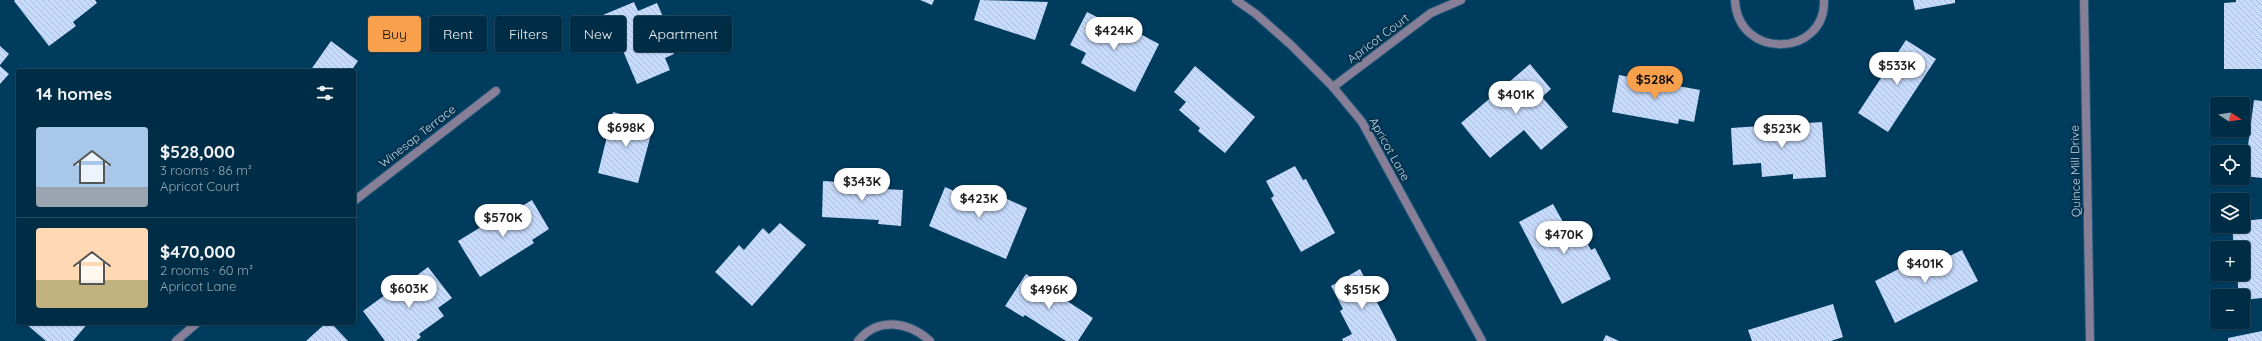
<!DOCTYPE html>
<html lang="en">
<head>
<meta charset="utf-8">
<style>
	:root { --surface:#002d46; --page:#0e3951; --text:#f1f3f6; --muted:#95a8b3; --line:#22495f; --accent:#f9a04c }
	body { margin:0; font-family:Quicksand,sans-serif; background:var(--page); color:var(--text); height:100vh; display:flex; flex-direction:column; font-size:15px; white-space:nowrap }
	* { box-sizing:border-box; margin:0 }
	p { font-size:13px; color:var(--muted) }
	.icon { flex:none; width:22px; height:22px; fill:none; stroke:currentColor; stroke-width:2; stroke-linecap:round; stroke-linejoin:round }
	.map { position:relative; flex:1; overflow:hidden }
	.side { position:absolute; left:16px; top:69px; width:340px; height:256px; display:flex; flex-direction:column; background:var(--surface); border-radius:4px; box-shadow:0 1px 3px #0004,0 0 0 1px var(--line) }
	.side>* { flex:none }
	.banner { position:absolute; left:368px; top:16px; width:380px; height:36px; display:flex; gap:8px }
	.needle { width:26px; rotate:102deg }
	.buttons { position:absolute; left:2210px; top:97px; display:grid; gap:8px }
	.buttons a { display:grid; place-items:center; width:40px; height:40px; border-radius:4px; background:var(--surface); box-shadow:0 1px 3px #0004,0 0 0 1px var(--line); font-size:20px }
	.price { position:absolute; translate:-50% -34px; padding:0 9px; border-radius:14px; background:#fff; color:#222; font-size:13px; line-height:26px; filter:drop-shadow(0 1px 2px #0008) }
	.price::after { content:''; position:absolute; left:50%; top:24px; width:12px; height:9px; margin-left:-6px; background:inherit; clip-path:polygon(0 0,100% 0,50% 100%) }
	.price.active { background:var(--accent); color:#111 }
	ul { padding:0; list-style:none }
	li { display:flex; align-items:center; gap:12px; height:100px; padding:0 20px }
	li+li { border-top:1px solid var(--line) }
	li span { display:grid; place-items:center; flex:none; width:112px; height:80px; border-radius:4px; color:#555 }
	li>.icon { margin-inline-start:auto }
	span .icon { width:48px; height:48px; fill:#fffc; stroke-width:1 }
	li b { font-size:17px }
	h2 { display:flex; justify-content:space-between; align-items:center; height:48px; padding:0 20px; font-size:17px }
	.chip { padding:0 14px; border-radius:4px; background:var(--surface); box-shadow:0 1px 3px #0004,0 0 0 1px var(--line); font-size:14px; line-height:36px }
	.chip.active { background:var(--accent); color:#111 }
	.map>svg:first-child { display:block }
</style>
</head>
<body>
<div class="map">
<svg width="2262" height="341" viewBox="0 0 2262 341">
	<defs>
		<pattern id="building-back-hatch" width="6" height="6" patternUnits="userSpaceOnUse"><rect width="6" height="6" fill="#c7dbfd"/><path d="M-1 5l2 2M0 0l6 6M5-1l2 2" fill="none" stroke="#abbcd9"/></pattern>
	</defs>
	<rect width="100%" height="100%" fill="#003c5e"/>
	<g fill="url(#building-back-hatch)">
		<path d="M15 0H95L97 3 73 22 76 26 49 46 14 1Z"/>
		<path d="M920 0H934L932 5Z"/>
		<path d="M980 0 1048 2 1035 40 974 20Z"/>
		<path d="M1913 0H1955V3L1915 10Z"/>
		<path d="M2236 0H2262V69H2224V3L2236 2Z"/>
		<path d="M634 2 638 11 657 3 667 26 663 28 674 54 665 58 670 70 637 84 615 32 610 34 603 15Z"/>
		<path d="M1087 12 1129 33 1131 29 1159 44 1135 92 1081 63 1086 53 1070 45Z"/>
		<path d="M1906 40 1936 59 1888 132 1858 113Z"/>
		<path d="M331 41 358 61 351 71H310Z"/>
		<path d="M0 46 9 54 0 65Z"/>
		<path d="M1530 64 1551 89 1542 97 1568 127 1541 150 1524 130 1490 158 1461 123Z"/>
		<path d="M0 66 9 74 0 84Z"/>
		<path d="M1195 66 1255 117 1225 153 1198 131 1200 128 1179 110 1186 102 1174 92Z"/>
		<path d="M1619 75 1700 90 1694 122 1679 119 1678 124 1612 112Z"/>
		<path d="M2254 100 2262 101V178L2244 176Z"/>
		<path d="M613 112 654 123 638 183 598 173Z"/>
		<path d="M1822 122 1826 177 1793 179V174L1762 177 1761 163 1733 165 1731 128Z"/>
		<path d="M1295 166 1303 180 1306 179 1335 233 1301 252 1271 198 1274 196 1266 181Z"/>
		<path d="M823 181 885 185 884 189 903 190 901 226 878 224 879 220 822 217Z"/>
		<path d="M965 185 993 196 994 193 1027 208 1006 259 929 226 945 187 961 194Z"/>
		<path d="M532 200 549 229 532 240 534 243 480 277 458 241 512 208 514 211Z"/>
		<path d="M1553 204 1567 229 1577 224 1591 250 1595 248 1611 279 1562 304 1519 222Z"/>
		<path d="M2262 219V298L2243 300V296H2239L2237 274H2243V248H2234L2232 226H2243V221Z"/>
		<path d="M780 223 806 245 752 306 715 272 739 245 744 250 763 228 769 234Z"/>
		<path d="M1962 250 1978 281 1895 323 1875 281 1932 252 1937 262Z"/>
		<path d="M428 267 452 298 438 308 444 316 419 334 421 337 416 341H385L363 311 389 292 391 295Z"/>
		<path d="M1360 269 1397 341H1343L1342 339 1352 334 1340 311 1343 309 1331 286Z"/>
		<path d="M1026 274 1093 318 1078 341H1066L1025 315 1023 317 1005 306Z"/>
		<path d="M1833 304 1843 337 1831 341H1752L1748 330Z"/>
		<path d="M25 323H88L73 341H46Z"/>
		<path d="M326 323H331L348 341H306Z"/>
		<path d="M2262 331V341H2228V338Z"/>
		<path d="M1606 335 1619 341H1603Z"/>
	</g>
	<g fill="none" stroke-linecap="round" stroke-linejoin="round">
		<defs>
			<g id="street">
				<path d="M1236 0 1256 14 1290 44 1333 87 1362 122 1482 341"/>
				<path d="M1735 0C1738 61 1826 57 1824 0"/>
				<path d="M2084 0 2090 341"/>
				<path d="M1333 87 1431 13 1461 0"/>
				<path d="M354 201 496 91"/>
				<path d="M176 341 197 323"/>
				<path d="M858 341C878 316 909 322 930 341"/>
			</g>
		</defs>
		<use href="#street" stroke="#225878" stroke-width="10"/>
		<use href="#street" stroke="#877f97" stroke-width="8"/>
	</g>
	<g text-anchor="middle" dominant-baseline="central" stroke-width="4" stroke-linejoin="round" paint-order="stroke">
		<g font-size="12" fill="#bdd8ec" stroke="#06314b">
			<text transform="translate(1378 38) rotate(-37)">Apricot Court</text>
			<text transform="translate(417 136) rotate(-38)">Winesap Terrace</text>
			<text transform="translate(1390 149) rotate(61)">Apricot Lane</text>
			<text transform="translate(2075 171) rotate(-91)">Quince Mill Drive</text>
		</g>
	</g>
</svg>
<div class="buttons">
<a><svg class="needle" viewBox="-14 -14 28 28"><path d="M0-13l5 13h-10z" fill="#e53935"/><path d="M0 13l5-13h-10z" fill="#95a8b3"/></svg></a>
<a><svg class="icon" aria-label="locate" viewBox="0 0 24 24"><circle cx="12" cy="12" r="6"/><path d="M12 2v4M12 18v4M2 12h4M18 12h4"/></svg></a>
<a><svg class="icon" aria-label="layers" viewBox="0 0 24 24"><path d="M12 4l9 5-9 5-9-5zM3 14l9 5 9-5"/></svg></a>
<a>+</a>
<a>−</a>
</div>
<b class="price" style="left:1114px;top:51px">$424K</b>
<b class="price" style="left:1897px;top:86px">$533K</b>
<b class="price active" style="left:1655px;top:100px">$528K</b>
<b class="price" style="left:1516px;top:115px">$401K</b>
<b class="price" style="left:626px;top:148px">$698K</b>
<b class="price" style="left:1782px;top:149px">$523K</b>
<b class="price" style="left:862px;top:202px">$343K</b>
<b class="price" style="left:979px;top:219px">$423K</b>
<b class="price" style="left:503px;top:238px">$570K</b>
<b class="price" style="left:1564px;top:255px">$470K</b>
<b class="price" style="left:1925px;top:284px">$401K</b>
<b class="price" style="left:409px;top:309px">$603K</b>
<b class="price" style="left:1049px;top:310px">$496K</b>
<b class="price" style="left:1362px;top:310px">$515K</b>
<div class="banner">
<a class="chip active">Buy</a>
<a class="chip">Rent</a>
<a class="chip">Filters</a>
<a class="chip">New</a>
<a class="chip">Apartment</a>
</div>
<section class="side">
<h2>14 homes<svg class="icon" aria-label="filters" viewBox="0 0 24 24"><path d="M4 7h16M4 17h16"/><circle cx="9" cy="7" r="2"/><circle cx="15" cy="17" r="2"/></svg></h2>
<ul>
<li><span style="background:linear-gradient(#a9c7e8 75%,#9aa5b1 0)"><svg class="icon" aria-label="home" viewBox="0 0 24 24"><path d="M3 11l9-7 9 7M6 9v11h12V9"/></svg></span><div><b>$528,000</b><p>3 rooms · 86 m²</p><p>Apricot Court</p></div></li>
<li><span style="background:linear-gradient(#ffd9b3 65%,#c2b280 0)"><svg class="icon" aria-label="home" viewBox="0 0 24 24"><path d="M3 11l9-7 9 7M6 9v11h12V9"/></svg></span><div><b>$470,000</b><p>2 rooms · 60 m²</p><p>Apricot Lane</p></div></li>
</ul>
</section>
</div>
</body>
</html>
